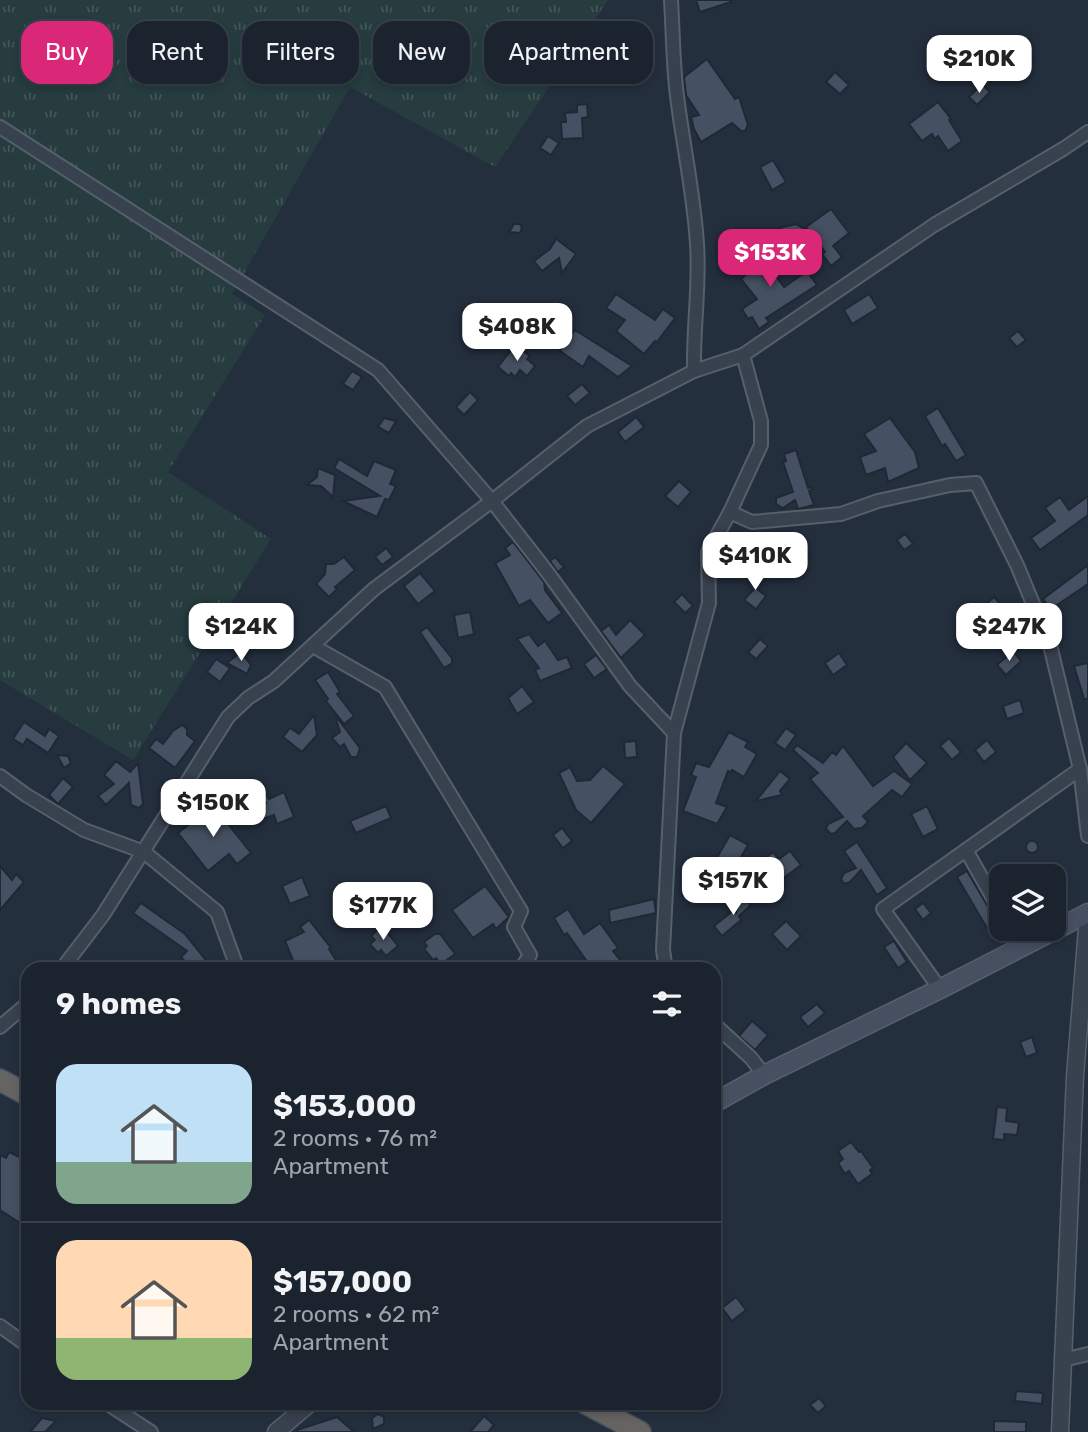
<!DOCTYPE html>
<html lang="en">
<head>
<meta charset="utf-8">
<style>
	:root { --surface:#1b232e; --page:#242b36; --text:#f1f3f6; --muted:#a0a4aa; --line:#39404a; --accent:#db2777 }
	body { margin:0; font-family:Rubik,sans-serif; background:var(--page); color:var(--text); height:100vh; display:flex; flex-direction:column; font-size:26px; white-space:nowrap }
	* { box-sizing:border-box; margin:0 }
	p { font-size:23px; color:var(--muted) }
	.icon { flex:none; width:38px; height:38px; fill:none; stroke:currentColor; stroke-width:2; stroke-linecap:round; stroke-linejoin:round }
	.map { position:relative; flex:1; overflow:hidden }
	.sheet { position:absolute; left:21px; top:962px; width:700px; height:448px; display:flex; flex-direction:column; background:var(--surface); border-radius:21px; box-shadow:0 4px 10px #0003,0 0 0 2px var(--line) }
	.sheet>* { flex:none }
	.top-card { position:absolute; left:21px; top:21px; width:700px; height:63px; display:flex; gap:14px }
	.buttons { position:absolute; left:989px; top:864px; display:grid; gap:14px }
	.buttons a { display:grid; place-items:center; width:77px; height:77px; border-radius:14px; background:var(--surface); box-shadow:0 4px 10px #0003,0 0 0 2px var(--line); font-size:35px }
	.price { position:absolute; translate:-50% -60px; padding:0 16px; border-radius:14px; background:#fff; color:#222; font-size:23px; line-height:46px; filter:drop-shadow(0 2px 4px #0008) }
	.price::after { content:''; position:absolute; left:50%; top:42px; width:21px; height:16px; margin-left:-10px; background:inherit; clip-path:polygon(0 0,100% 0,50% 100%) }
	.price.selected { background:var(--accent); color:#fff }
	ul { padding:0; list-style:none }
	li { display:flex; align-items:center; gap:21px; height:175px; padding:0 35px }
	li+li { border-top:2px solid var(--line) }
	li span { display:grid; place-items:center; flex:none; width:196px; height:140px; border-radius:21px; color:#555 }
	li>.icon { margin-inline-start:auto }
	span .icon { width:84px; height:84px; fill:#fffc; stroke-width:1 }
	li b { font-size:30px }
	h2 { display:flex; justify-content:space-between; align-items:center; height:84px; padding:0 35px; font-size:30px }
	.chip { padding:0 24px; border-radius:21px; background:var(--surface); box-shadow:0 4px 10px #0003,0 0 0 2px var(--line); font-size:24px; line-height:63px }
	.chip.selected { background:var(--accent); color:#fff }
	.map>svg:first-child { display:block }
</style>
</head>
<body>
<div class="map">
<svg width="1088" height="1432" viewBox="0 0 1088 1432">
	<defs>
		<pattern id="grass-tufts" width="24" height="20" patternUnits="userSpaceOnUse" patternTransform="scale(1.75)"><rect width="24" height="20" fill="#263c3f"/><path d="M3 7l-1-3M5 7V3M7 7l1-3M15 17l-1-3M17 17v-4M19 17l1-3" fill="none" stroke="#435659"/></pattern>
	</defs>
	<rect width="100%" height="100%" fill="#242f3e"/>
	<path fill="url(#grass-tufts)" d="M0 0H608L495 167 350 87 232 294 265 315 168 472 271 539 133 760 0 680Z"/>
	<g fill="#455162" stroke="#1f2835" stroke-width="2">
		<path d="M696 0H731V2L700 12Z"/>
		<path d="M707 59 735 99 739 97 748 125 745 131H741L732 123 701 142 694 129 691 117 699 115 686 95 684 77Z"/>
		<path d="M835 72 849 85 840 94 826 82Z"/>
		<path d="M982 84 990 92 977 105 969 97Z"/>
		<path d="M938 102 951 119 949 120 962 141 948 151 938 136 935 139 932 134 922 141 909 124Z"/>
		<path d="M587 104 588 117 582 118 583 138 562 139 561 122H566L565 113 577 112V105Z"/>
		<path d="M548 136 559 143 551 155 540 148Z"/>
		<path d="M773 160 786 182 772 190 760 167Z"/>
		<path d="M831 209 849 233 833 246 842 257 831 266 822 254 825 252 806 227Z"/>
		<path d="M514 224H520L522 228 520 233 509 232Z"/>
		<path d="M796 224 807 230 797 238 779 228Z"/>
		<path d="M555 238 576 254 562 273 559 258 542 271 534 261 550 249 555 241Z"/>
		<path d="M754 246 784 287 807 271 817 285 766 318 769 322 759 329 752 317 748 319 742 309 757 299 741 279 751 270 741 256Z"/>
		<path d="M616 294 655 320 663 309 675 318 657 342 655 341 644 354 616 331 625 320 606 308Z"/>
		<path d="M869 294 878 308 852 324 844 310Z"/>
		<path d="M575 330 632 366 618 377 589 356 583 367 560 351Z"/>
		<path d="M1018 331 1026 340 1017 347 1009 338Z"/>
		<path d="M515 345 530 356 527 359 535 366 527 376 520 370 515 377 511 373 509 376 498 367Z"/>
		<path d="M352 371 362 377 353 390 343 384Z"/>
		<path d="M582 384 590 393 575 405 567 396Z"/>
		<path d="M470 392 478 400 464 415 456 407Z"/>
		<path d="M938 408 966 455 956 461 945 444 942 446 925 416Z"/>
		<path d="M636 417 644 427 625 442 618 432Z"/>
		<path d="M384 418 396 421 389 433 378 427Z"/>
		<path d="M890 418 915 452 919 468 888 482 885 468 866 475 860 457 876 451 864 434Z"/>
		<path d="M796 450 808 488 812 487 813 489 809 491 814 505 798 509 795 500 783 508 776 504V498L793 492 783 462 786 461 784 454Z"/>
		<path d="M339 459 367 476 374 461 396 470 390 484 396 486 389 500 385 499 377 517 343 501 380 496 334 468Z"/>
		<path d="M318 468 335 475 333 497 321 486 307 485 317 477Z"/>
		<path d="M679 481 691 492 678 507 665 496Z"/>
		<path d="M1088 496V515L1040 550 1031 538 1055 521 1045 508 1060 497 1069 510Z"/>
		<path d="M905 534 913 544 904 550 897 540Z"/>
		<path d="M513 542 544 582 545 590 562 613 548 623 530 600 519 606 495 563 510 555 505 548Z"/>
		<path d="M386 548 393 557 382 565 375 557Z"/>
		<path d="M344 557 355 570 335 587 337 589 329 597 316 584 325 574 326 564H334Z"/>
		<path d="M555 557 564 567 558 572 550 561Z"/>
		<path d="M1088 565V584L1051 609 1043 599Z"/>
		<path d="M758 571 761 575 756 588 766 596 756 609 744 600 756 587 749 578 750 575 752 572Z"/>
		<path d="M420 573 435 591 418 604 404 586Z"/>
		<path d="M682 594 693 606 685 613 674 602Z"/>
		<path d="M994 597 1006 610 997 618 985 605Z"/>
		<path d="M470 612 474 634 458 638 454 615Z"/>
		<path d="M630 620 645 635 621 658 601 631 609 625 616 635Z"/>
		<path d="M427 627 452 658V663L444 668 420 632Z"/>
		<path d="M529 634 538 646 545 641 558 660 567 657 572 668 540 681 535 670 539 668 517 639Z"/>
		<circle cx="970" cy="641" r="7"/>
		<path d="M760 639 768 646 756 659 748 652Z"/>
		<path d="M1013 651 1021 661 1006 675 997 665Z"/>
		<path d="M241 652 251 665 247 674 227 663Z"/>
		<path d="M839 653 847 665 833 675 825 663Z"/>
		<path d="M596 655 607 669 594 678 584 664Z"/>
		<path d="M216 659 230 668 220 682 207 672Z"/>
		<path d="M1088 663V699H1084L1074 666Z"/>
		<path d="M328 672 340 692 337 694 354 716 344 724 326 701 328 699 315 680Z"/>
		<path d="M522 686 534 702 517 714 508 698Z"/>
		<path d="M1020 700 1024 713 1007 719 1003 706Z"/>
		<path d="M314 715 317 735 302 752 283 737 290 728 299 734Z"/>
		<path d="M338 719 360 748 357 757H351L344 744 340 747 332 738 340 732 336 720Z"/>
		<path d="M24 722 45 736 49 729 59 736 48 753 27 739 23 745 13 739Z"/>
		<path d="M182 725 187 729V735L195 741 175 768 149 748 156 739 163 744 173 731Z"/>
		<path d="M786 728 796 735 785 750 775 743Z"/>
		<path d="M729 732 748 742 745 747 757 754 744 777 732 770 731 772 728 771 716 803 727 807 717 824 683 811 696 777 691 775 696 763 709 767Z"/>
		<path d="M949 738 961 752 952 760 940 746Z"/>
		<path d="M987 740 996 752 984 762 975 750Z"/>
		<path d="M636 741 637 757 625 758 624 742Z"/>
		<path d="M906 743 927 763 910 780 893 757Z"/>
		<path d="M797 745 823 763 832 752 836 755 843 746 873 786 894 771 912 784 902 797 892 790 863 816 868 822 862 828 854 829 847 821 835 833 831 834 826 829 828 824 843 817 810 779 818 773 793 750Z"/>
		<path d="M57 755 68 756 71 763 64 768Z"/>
		<path d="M116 761 130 772 138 763 143 804 139 808 131 805 129 783 106 805 98 796 114 784 104 775Z"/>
		<path d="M603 766 625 784 591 823 576 810 559 773 570 767 577 781 590 780Z"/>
		<path d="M780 771 790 779 780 791 782 795 756 801Z"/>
		<path d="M63 778 73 787 58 804 49 795Z"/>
		<path d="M258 783 269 799 284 792 294 817 277 824 274 815 254 822 266 803 251 790Z"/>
		<path d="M213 805 251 853 237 864 229 854 208 871 178 833Z"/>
		<path d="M386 806 391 818 356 833 350 821Z"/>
		<path d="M927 806 938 829 923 837 911 814Z"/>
		<path d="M562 828 572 841 563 848 553 835Z"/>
		<path d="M730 835 748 845 726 883 708 873Z"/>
		<circle cx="1032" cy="847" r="6"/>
		<path d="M857 842 887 888 877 895 861 870 850 882 844 884 841 879 844 873 856 868 844 851Z"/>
		<path d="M790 851 801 865 780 881 770 899 735 881 773 852 779 859Z"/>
		<path d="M0 866 12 880 16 874 24 882 0 910Z"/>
		<path d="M967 871 1004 934 994 940 957 877Z"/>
		<path d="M302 877 310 896 290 904 282 886Z"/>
		<path d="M485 886 509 917 496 929 493 924 473 938 452 910Z"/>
		<path d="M748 893 750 906 739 916 741 920 722 936 714 926 734 910 736 913 740 901Z"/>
		<path d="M654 899 656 913 610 923 609 910Z"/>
		<path d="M141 903 185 934 214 970H192L181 957 187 951 133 913Z"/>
		<path d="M923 903 931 913 923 920 915 909Z"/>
		<path d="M568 909 584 934 600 923 618 948 613 951 620 960 613 965 616 970H593L567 933 564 935 554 918Z"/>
		<path d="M309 920 331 948 329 949 342 970H329L324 961 310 970H297L285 941 304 932 300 927Z"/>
		<path d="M786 921 801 936 787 950 772 934Z"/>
		<path d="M382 926 398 946 386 956 381 950 378 953 370 944 375 940 371 936Z"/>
		<path d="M435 934H440L455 954 441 964 436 958 433 960 424 949 427 946 424 942Z"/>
		<path d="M894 941 907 962 898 968 884 947Z"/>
		<path d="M817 1004 825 1013 808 1027 800 1017Z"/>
		<path d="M752 1021 768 1035 755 1050 739 1036Z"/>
		<path d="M1032 1037 1037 1053 1026 1057 1020 1042Z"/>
		<path d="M997 1107 1007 1108 1006 1121 1019 1123 1017 1135 1004 1134V1140L993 1139Z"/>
		<path d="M851 1142 859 1152 861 1151 873 1168 870 1170 872 1174 858 1184 849 1171 845 1174 838 1163 843 1159 838 1151Z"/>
		<path d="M9 1152 28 1161V1228L0 1210V1155L6 1158Z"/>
		<path d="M736 1297 746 1310 732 1321 722 1308Z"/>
		<path d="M1016 1391 1043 1393 1042 1404 1015 1401Z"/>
		<path d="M819 1398 826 1406 818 1413 810 1405Z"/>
		<path d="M378 1414 384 1417V1424L373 1429 372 1418Z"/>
		<path d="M484 1416 494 1425 488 1432H470Z"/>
		<path d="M337 1417 354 1432H297V1430Z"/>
		<path d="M42 1418 56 1421 45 1432H30Z"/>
		<path d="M994 1421 1026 1422V1432H994Z"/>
	</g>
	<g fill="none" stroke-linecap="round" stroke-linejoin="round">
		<defs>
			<g id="minor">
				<path d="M671 0C673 32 673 64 677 96 683 145 694 194 697 244 700 286 693 328 694 371"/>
				<path d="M0 127 378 370 492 501 548 573 630 686 674 733"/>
				<path d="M743 355 761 421V445L730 512 752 522 841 514 878 501 950 485 976 483 1017 565 1050 645 1080 769 1088 836"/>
				<path d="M313 646 385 687 521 911 514 927 530 955 520 970"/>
				<path d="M0 776 26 795 84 830 144 852 217 912 238 970"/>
				<path d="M966 850 1001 912"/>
				<path d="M1011 929 1021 947"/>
				<path d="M61 970 103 915 228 717 248 698 274 681 374 589 492 501 587 426 694 371 743 355 934 225 1063 149 1088 132"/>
				<path d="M666 970 663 950 674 733 709 603 708 552 730 512"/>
				<path d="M940 989 883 909 1080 769"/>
				<path d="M714 1024 751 1058 764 1075"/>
				<path d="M0 1027 28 1003"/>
				<path d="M0 1326 28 1346"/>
				<path d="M1063 1360 1088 1354"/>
				<path d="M108 1404 151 1432"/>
			</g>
			<g id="tertiary">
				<path d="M276 1432 309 1404"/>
				<path d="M1060 1432 1075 1076 1088 916"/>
			</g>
			<path id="secondary" d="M714 1103 764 1075 940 989 1088 913"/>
			<g id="trunk">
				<path d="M0 1080 28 1095"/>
				<path d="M587 1404 640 1432"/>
			</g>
		</defs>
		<use href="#minor" stroke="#565f6c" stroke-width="16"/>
		<use href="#tertiary" stroke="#565f6c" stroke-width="19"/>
		<use href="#secondary" stroke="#565f6c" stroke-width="21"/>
		<use href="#trunk" stroke="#434c59" stroke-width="24"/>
		<use href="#minor" stroke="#38414e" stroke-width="12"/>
		<use href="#tertiary" stroke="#38414e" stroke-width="16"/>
		<use href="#secondary" stroke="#465061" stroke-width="18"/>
		<use href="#trunk" stroke="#656462" stroke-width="21"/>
	</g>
</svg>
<div class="buttons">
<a><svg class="icon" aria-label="layers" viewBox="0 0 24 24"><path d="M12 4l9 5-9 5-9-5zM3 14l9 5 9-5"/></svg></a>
</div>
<b class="price" style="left:979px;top:95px">$210K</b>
<b class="price selected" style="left:770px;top:289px">$153K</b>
<b class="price" style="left:517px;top:363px">$408K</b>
<b class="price" style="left:755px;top:592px">$410K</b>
<b class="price" style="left:241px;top:663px">$124K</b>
<b class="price" style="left:1009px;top:663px">$247K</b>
<b class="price" style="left:213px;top:839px">$150K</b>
<b class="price" style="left:733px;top:917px">$157K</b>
<b class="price" style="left:383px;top:942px">$177K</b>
<div class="top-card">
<a class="chip selected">Buy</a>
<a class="chip">Rent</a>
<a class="chip">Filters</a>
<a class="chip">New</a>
<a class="chip">Apartment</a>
</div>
<section class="sheet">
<h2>9 homes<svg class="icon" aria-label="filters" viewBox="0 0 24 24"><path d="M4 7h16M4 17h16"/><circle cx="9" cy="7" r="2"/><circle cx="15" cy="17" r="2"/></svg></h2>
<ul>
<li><span style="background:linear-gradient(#bfe0f5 70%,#7fa58c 0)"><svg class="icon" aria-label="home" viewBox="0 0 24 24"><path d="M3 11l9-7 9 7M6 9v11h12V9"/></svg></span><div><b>$153,000</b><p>2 rooms · 76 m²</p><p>Apartment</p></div></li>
<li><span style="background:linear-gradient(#ffd9b3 70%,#8fb573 0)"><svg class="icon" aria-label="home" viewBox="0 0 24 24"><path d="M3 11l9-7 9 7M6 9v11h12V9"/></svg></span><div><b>$157,000</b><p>2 rooms · 62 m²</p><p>Apartment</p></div></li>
</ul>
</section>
</div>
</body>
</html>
